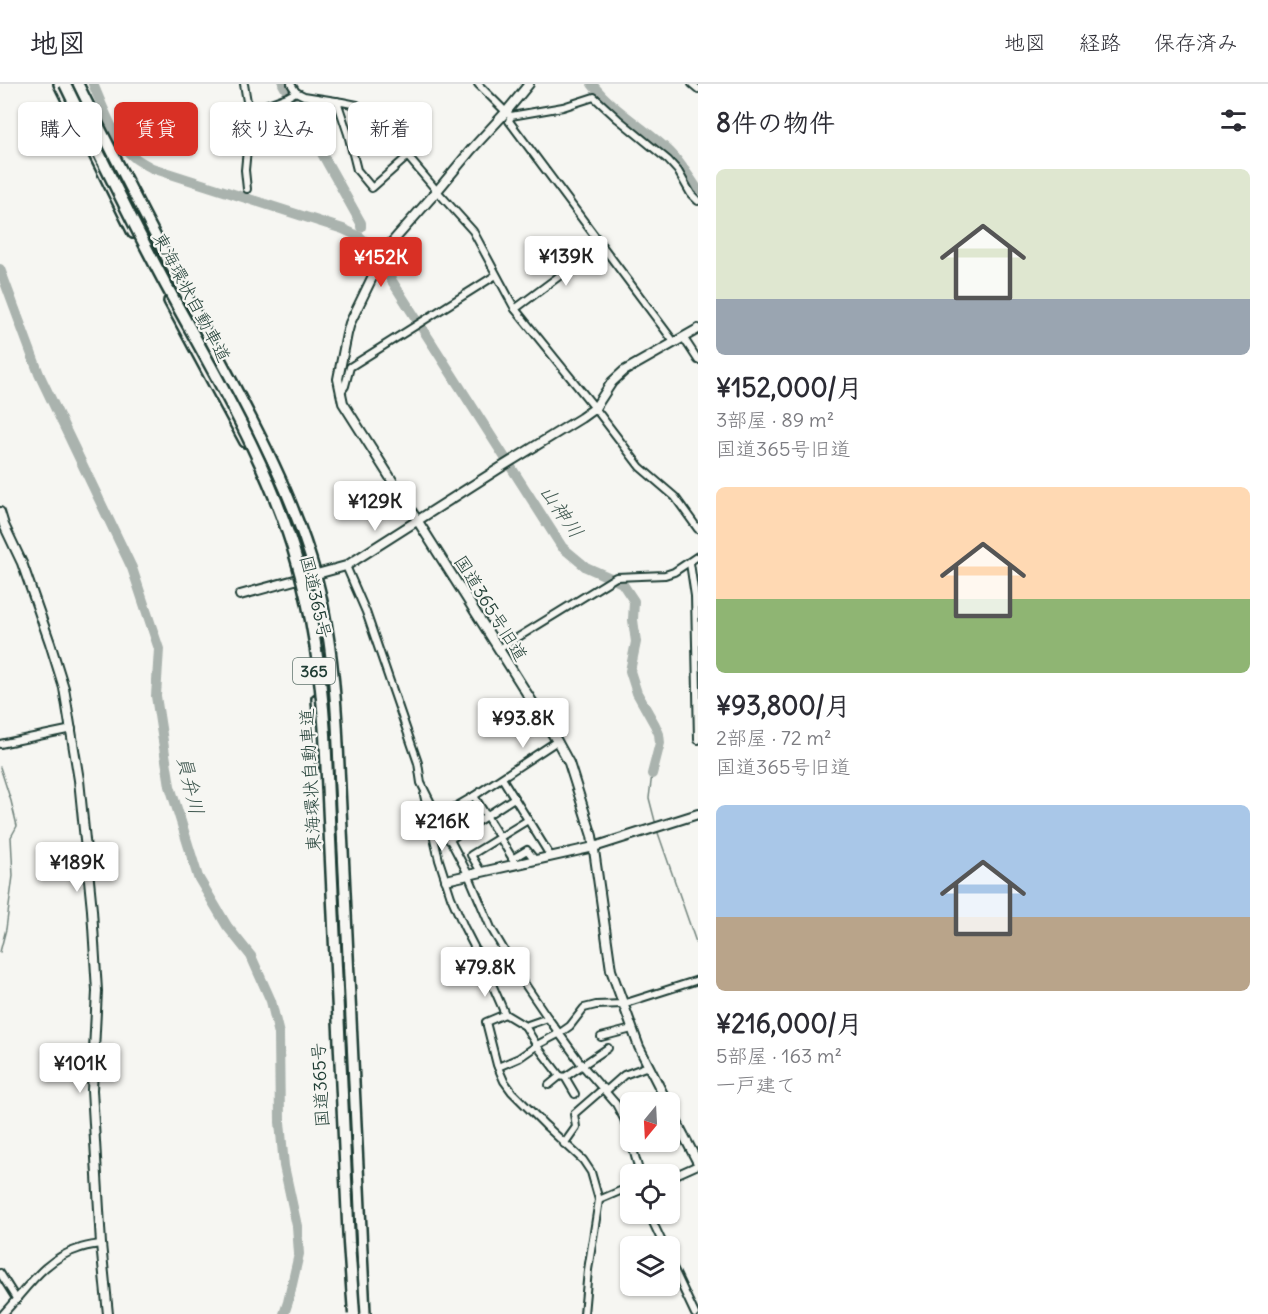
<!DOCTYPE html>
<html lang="ja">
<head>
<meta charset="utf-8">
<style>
	:root { --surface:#fff; --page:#f2f2f3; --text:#2b2b33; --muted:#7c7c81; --line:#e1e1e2; --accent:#d93025 }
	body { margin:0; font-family:Delius,"Klee One",sans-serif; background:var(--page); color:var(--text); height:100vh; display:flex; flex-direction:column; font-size:22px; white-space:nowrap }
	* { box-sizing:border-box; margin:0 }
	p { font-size:20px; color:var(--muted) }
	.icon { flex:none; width:33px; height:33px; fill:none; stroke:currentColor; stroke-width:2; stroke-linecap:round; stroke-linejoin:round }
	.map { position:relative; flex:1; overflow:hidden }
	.drawer { display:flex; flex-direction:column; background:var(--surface); width:570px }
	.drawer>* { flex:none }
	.banner { position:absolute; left:18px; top:18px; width:570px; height:54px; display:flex; gap:12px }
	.needle { width:39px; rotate:198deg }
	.fabs { position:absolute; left:620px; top:1008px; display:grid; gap:12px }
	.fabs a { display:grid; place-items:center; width:60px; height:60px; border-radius:9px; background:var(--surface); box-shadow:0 2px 4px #0004; font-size:30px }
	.price { position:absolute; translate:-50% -51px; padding:0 14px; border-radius:6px; background:#fff; color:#222; font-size:20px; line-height:39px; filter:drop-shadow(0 2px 3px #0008) }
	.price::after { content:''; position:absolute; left:50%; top:36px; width:18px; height:14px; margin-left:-9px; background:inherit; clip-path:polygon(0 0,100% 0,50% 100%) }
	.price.on { background:var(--accent); color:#fff }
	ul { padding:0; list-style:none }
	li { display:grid; align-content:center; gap:12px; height:318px; padding:0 18px }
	li span { display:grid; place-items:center; height:186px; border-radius:9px; color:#555 }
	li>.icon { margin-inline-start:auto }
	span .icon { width:108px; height:108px; fill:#fffc; stroke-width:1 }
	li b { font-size:26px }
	h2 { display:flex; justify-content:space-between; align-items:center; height:72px; padding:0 18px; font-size:26px }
	.pill { padding:0 21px; border-radius:9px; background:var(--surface); box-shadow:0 2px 4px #0004; font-size:21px; line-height:54px }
	.pill.on { background:var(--accent); color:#fff }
	header { display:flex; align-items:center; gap:36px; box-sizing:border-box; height:84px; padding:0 30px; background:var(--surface); border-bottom:2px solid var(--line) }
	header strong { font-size:28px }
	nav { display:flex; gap:33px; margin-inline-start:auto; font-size:21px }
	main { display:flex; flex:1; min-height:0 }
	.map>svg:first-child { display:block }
</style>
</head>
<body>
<header>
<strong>地図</strong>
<nav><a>地図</a><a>経路</a><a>保存済み</a></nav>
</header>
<main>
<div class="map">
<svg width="698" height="1230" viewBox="0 0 698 1230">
	<rect width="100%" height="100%" fill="#f6f6f2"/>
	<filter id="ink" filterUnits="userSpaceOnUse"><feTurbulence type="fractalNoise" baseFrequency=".0167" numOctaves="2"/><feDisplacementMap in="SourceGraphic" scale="12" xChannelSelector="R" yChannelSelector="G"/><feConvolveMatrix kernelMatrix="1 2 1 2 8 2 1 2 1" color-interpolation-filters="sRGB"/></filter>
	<g filter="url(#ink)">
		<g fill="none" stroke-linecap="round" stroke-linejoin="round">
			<g stroke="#72847d" stroke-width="1.5">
				<path d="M0 683 11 717 17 742 11 753 13 792 6 845 0 868"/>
				<path d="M652 690 649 714 656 741"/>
				<path d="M657 746 698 864"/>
			</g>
			<g stroke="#aab3ae" stroke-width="10">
				<path d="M93 0C103 23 115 59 135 74 140 78 147 81 152 84L343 145 360 153 369 161 562 463 586 483 622 499 634 517 633 536 636 558 630 587 637 609 655 641 659 650 660 659 652 690"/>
				<path d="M283 0 361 139V143"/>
				<path d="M592 0C613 27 645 44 670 68 681 79 689 93 698 106"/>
				<path d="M0 185 39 290 132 484 159 565 156 612 170 702 198 793 227 842 251 872 271 917 279 950 280 1038 284 1082 297 1142 299 1170 288 1218 284 1230"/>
			</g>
			<defs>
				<g id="minor">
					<path d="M244 0 250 35 245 86 247 105"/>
					<path d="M291 0 296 8 304 12 342 18 357 21 374 33 437 107 473 147 515 225 595 324 640 383 675 413 698 445"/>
					<path d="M478 0 506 28 511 32 563 23 594 13 618 35 668 76 678 87 691 110 698 117"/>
					<path d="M692 0 698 5"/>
					<path d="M337 17 348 50 357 86 372 104 407 73"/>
					<path d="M249 27 287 13 296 8"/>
					<path d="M511 32 509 37 674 258"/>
					<path d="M515 225 601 161"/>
					<path d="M683 253 698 276"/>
					<path d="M340 309 345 302 350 283 496 191"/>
					<path d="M690 479 695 512 698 656"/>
					<path d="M346 482 366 528 418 679 421 699 438 733 468 790 491 844 520 893 548 934 582 981 616 1020 624 1035 630 1054"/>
					<path d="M499 565 616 493 665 491 674 488 698 472"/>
					<path d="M0 660 72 645"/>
					<path d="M502 694 551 773"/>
					<path d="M424 711 439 776 451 813 464 843 484 882 505 930 486 938 497 981 504 997 512 1008 545 1041 583 1076 591 1088 599 1116 588 1186 584 1230"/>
					<path d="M474 712 516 780"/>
					<path d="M438 733 474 712 557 657"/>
					<path d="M449 756 514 714"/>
					<path d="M512 775 527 766 535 776"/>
					<path d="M481 788 471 771 528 736"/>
					<path d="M505 930 525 942"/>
					<path d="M548 934 525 942 537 962 560 992 565 993 575 1010"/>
					<path d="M601 953 632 945"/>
					<path d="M498 983 519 974 539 960 560 949 570 942 584 924 596 921 623 920 698 896"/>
					<path d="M565 993 608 964"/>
					<path d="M549 1001 560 992"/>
					<path d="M606 1007 624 991 648 982"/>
					<path d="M631 1058 640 1090"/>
					<path d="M564 1060 576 1043 574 1030 604 1004"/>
					<path d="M669 1094 698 1081"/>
					<path d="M599 1116 620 1107H630"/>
					<path d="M649 1130 664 1162"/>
					<path d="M669 1175 695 1230"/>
					<path d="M0 1189 17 1216"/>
					<path d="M3 1230C26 1206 44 1175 78 1165 85 1162 94 1161 101 1160"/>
				</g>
				<g id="tertiary">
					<path d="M529 0 506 28 471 66 437 107 386 165 350 239 347 250 338 295 343 319 557 657 569 679 592 752 611 886 639 963 667 1018"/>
					<path d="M0 428 4 441 22 479 50 559 64 604 79 696 92 826 97 907 92 1006 101 1160 108 1230"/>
					<path d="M240 511 346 482 503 382 581 334 595 324 612 298 624 287 698 245"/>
					<path d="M446 796 594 763 698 730"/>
					<path d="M669 1023 698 1079"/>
				</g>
				<g id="trunk">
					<path d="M59 0 133 149"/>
					<path d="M78 0C119 83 162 165 205 247 247 326 292 405 316 492 329 540 334 590 337 640L365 1230"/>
					<path d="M169 217 245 358"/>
					<path d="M317 615 321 679"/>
				</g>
			</defs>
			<use href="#minor" stroke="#1f3d34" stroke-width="10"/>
			<use href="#tertiary" stroke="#1f3d34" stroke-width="12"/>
			<use href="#trunk" stroke="#1f3d34" stroke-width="14"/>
			<use href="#minor" stroke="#f6f6f2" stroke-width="6"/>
			<use href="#tertiary" stroke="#f6f6f2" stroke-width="8"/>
			<use href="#trunk" stroke="#f6f6f2" stroke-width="9"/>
			<defs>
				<path id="motorway-bridge" d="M65 0C98 68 131 136 167 203 216 293 270 381 298 481 314 536 321 593 325 650L349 1159 354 1230"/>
			</defs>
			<use href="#motorway-bridge" stroke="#1f3d34" stroke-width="15" stroke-linecap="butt"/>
			<use href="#motorway-bridge" stroke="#f6f6f2" stroke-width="10"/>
		</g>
	</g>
	<g text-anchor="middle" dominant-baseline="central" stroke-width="4.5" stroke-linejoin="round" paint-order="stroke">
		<rect fill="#f6f6f2" stroke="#60746d" stroke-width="1.5" x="293" y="574" width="42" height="26" rx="4.5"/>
		<g font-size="16" font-weight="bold" fill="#1f3d34">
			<text x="314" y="587">365</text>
		</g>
		<g font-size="18" fill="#1f3d34" stroke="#f6f6f2">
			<text transform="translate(192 213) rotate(62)">東海環状自動車道</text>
			<text transform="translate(316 513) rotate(77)">国道365号</text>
			<text transform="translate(491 524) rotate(58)">国道365号旧道</text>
			<text transform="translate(310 696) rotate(-93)">東海環状自動車道</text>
			<text transform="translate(320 1001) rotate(-93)">国道365号</text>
		</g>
		<g font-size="20" font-style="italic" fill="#425a52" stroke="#f6f6f2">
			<text transform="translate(562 427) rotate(55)">山神川</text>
			<text transform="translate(191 701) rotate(77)">員弁川</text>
		</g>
	</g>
</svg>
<div class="fabs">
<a><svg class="needle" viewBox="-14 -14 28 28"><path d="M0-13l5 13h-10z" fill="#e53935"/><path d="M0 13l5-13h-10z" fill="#7c7c81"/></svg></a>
<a><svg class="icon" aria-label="locate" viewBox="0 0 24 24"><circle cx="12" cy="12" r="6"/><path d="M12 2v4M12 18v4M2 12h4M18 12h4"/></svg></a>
<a><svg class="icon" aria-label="layers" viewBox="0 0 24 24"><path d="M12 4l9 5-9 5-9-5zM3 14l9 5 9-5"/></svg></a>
</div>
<b class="price" style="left:566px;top:203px">¥139K</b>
<b class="price on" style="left:381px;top:204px">¥152K</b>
<b class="price" style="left:375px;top:448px">¥129K</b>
<b class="price" style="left:523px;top:665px">¥93.8K</b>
<b class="price" style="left:442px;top:768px">¥216K</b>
<b class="price" style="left:77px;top:809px">¥189K</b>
<b class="price" style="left:485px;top:914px">¥79.8K</b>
<b class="price" style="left:80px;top:1010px">¥101K</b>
<div class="banner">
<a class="pill">購入</a>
<a class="pill on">賃貸</a>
<a class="pill">絞り込み</a>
<a class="pill">新着</a>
</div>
</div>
<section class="drawer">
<h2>8件の物件<svg class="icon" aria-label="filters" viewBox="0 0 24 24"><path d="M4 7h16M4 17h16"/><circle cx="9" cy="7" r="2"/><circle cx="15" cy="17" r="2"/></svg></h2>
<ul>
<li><span style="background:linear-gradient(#dfe7d0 70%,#9aa5b1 0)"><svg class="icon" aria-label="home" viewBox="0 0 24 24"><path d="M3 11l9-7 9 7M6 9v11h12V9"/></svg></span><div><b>¥152,000/月</b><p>3部屋 · 89 m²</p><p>国道365号旧道</p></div></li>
<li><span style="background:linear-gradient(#ffd9b3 60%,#8fb573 0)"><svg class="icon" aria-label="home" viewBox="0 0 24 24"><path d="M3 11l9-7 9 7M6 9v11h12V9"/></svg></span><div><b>¥93,800/月</b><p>2部屋 · 72 m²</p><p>国道365号旧道</p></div></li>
<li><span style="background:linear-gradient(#a9c7e8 60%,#b9a48a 0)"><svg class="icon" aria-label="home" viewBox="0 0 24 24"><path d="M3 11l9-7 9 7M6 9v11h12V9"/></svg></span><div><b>¥216,000/月</b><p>5部屋 · 163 m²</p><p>一戸建て</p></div></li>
</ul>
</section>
</main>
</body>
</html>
